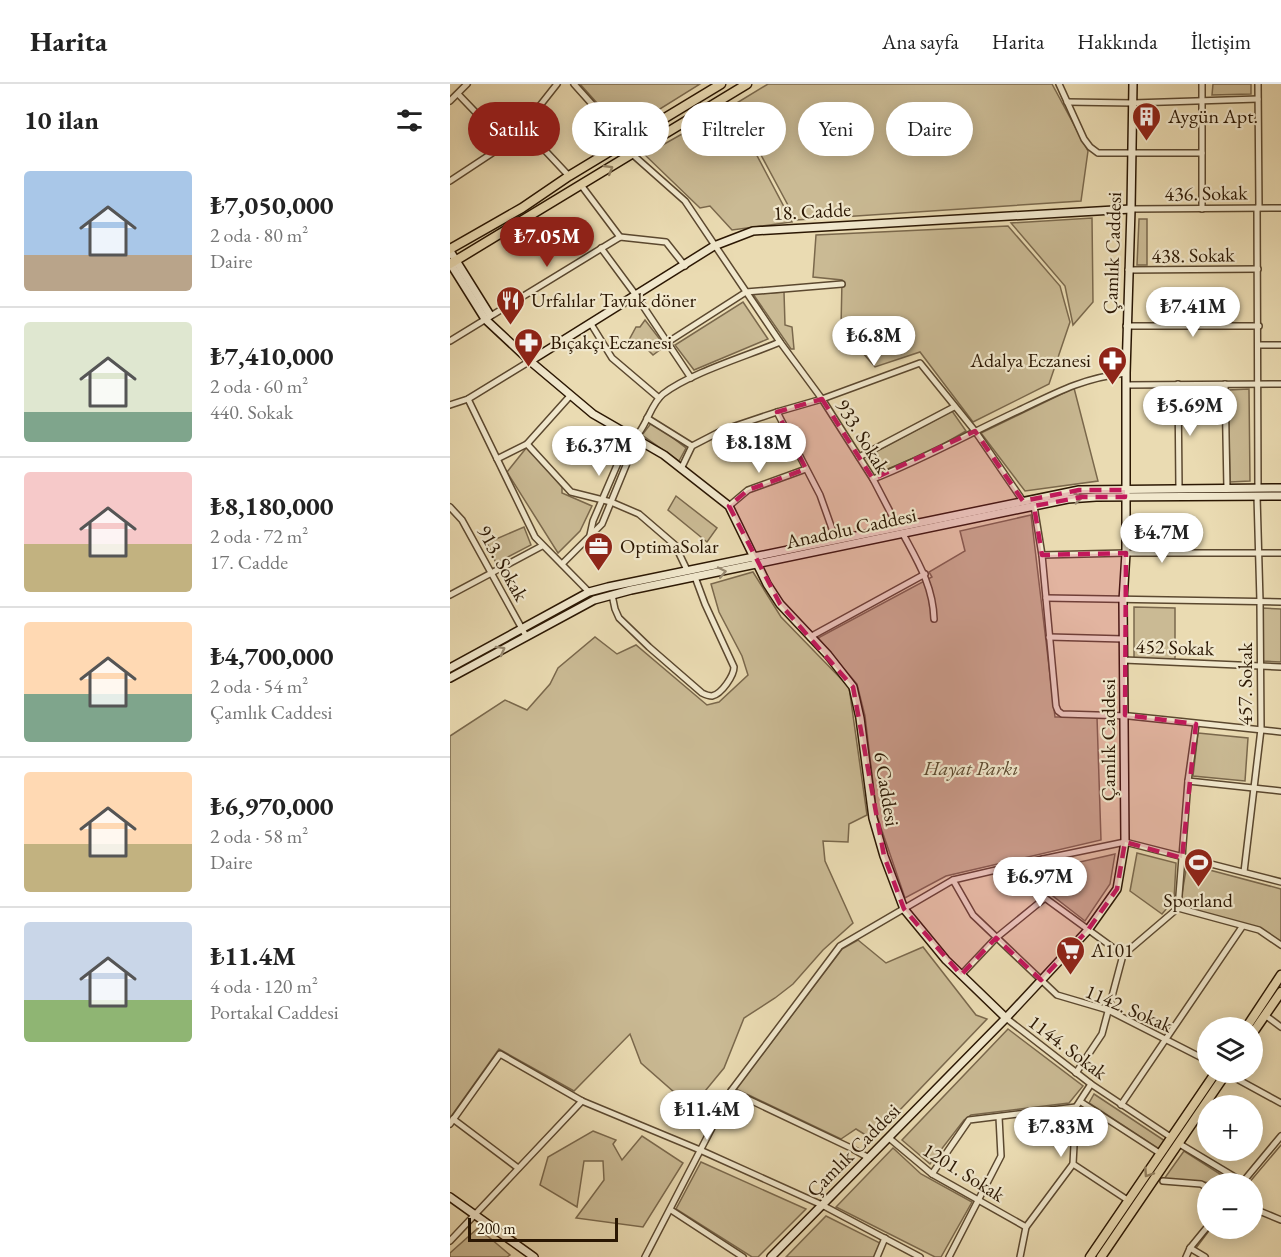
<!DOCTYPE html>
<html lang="tr">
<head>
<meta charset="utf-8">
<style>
	:root { --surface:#fff; --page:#f6f6f6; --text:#222; --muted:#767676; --line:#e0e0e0; --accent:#8f2418 }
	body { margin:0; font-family:"EB Garamond",serif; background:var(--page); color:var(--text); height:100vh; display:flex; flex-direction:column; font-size:22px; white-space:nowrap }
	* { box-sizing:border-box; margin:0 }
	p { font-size:20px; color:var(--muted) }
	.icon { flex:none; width:33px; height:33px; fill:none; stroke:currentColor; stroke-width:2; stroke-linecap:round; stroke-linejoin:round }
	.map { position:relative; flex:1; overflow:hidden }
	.details { display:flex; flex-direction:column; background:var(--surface); width:450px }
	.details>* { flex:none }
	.banner { position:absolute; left:18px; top:18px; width:570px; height:54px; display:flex; gap:12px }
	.tools { position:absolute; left:747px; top:933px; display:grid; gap:12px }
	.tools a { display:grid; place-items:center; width:66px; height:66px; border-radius:50%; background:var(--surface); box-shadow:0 3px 15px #0003; font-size:30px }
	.scale { position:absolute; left:18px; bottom:15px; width:150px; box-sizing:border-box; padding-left:6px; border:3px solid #2b1703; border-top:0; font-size:16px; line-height:21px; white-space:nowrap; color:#2b1703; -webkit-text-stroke:4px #f1e8cd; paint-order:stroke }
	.price { position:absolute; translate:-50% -51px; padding:0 14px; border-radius:21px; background:#fff; color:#222; font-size:20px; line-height:39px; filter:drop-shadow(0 2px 3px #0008) }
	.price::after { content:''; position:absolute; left:50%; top:36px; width:18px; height:14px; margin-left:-9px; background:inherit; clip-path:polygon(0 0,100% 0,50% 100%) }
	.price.current { background:var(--accent); color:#fff }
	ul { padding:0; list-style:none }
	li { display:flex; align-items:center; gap:18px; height:150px; padding:0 24px }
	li+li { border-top:2px solid var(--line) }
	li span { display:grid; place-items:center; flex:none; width:168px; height:120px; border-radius:6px; color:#555 }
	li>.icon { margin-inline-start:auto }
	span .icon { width:72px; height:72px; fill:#fffc; stroke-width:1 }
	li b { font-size:26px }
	h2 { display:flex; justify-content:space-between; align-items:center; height:72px; padding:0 24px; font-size:26px }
	.chip { padding:0 21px; border-radius:27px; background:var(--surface); box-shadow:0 3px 15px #0003; font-size:21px; line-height:54px }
	.chip.current { background:var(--accent); color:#fff }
	header { display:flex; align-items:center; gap:36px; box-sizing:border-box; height:84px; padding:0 30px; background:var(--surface); border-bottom:2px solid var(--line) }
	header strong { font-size:28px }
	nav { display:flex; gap:33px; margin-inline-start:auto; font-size:21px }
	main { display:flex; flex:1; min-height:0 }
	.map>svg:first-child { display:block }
</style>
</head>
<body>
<header>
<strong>Harita</strong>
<nav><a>Ana sayfa</a><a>Harita</a><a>Hakkında</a><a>İletişim</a></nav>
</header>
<main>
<section class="details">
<h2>10 ilan<svg class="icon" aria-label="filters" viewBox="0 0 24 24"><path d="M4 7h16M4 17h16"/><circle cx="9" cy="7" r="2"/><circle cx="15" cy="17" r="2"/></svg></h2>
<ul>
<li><span style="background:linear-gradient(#a9c7e8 70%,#b9a48a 0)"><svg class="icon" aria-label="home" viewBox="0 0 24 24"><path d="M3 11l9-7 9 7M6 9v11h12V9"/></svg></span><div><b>₺7,050,000</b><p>2 oda · 80 m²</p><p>Daire</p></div></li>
<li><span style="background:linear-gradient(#dfe7d0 75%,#7fa58c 0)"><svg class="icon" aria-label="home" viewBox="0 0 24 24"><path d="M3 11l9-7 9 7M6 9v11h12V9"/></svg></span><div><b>₺7,410,000</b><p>2 oda · 60 m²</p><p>440. Sokak</p></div></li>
<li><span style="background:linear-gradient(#f6c9c9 60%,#c2b280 0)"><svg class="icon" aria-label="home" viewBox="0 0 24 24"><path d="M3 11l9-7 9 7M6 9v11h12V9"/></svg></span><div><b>₺8,180,000</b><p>2 oda · 72 m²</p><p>17. Cadde</p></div></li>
<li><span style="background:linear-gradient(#ffd9b3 60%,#7fa58c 0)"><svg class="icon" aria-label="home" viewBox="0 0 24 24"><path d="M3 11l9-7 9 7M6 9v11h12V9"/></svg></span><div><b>₺4,700,000</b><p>2 oda · 54 m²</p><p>Çamlık Caddesi</p></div></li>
<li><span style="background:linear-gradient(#ffd9b3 60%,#c2b280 0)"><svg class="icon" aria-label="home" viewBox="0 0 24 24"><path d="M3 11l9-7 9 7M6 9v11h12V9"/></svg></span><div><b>₺6,970,000</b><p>2 oda · 58 m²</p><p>Daire</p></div></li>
<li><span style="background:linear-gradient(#c9d6e8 65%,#8fb573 0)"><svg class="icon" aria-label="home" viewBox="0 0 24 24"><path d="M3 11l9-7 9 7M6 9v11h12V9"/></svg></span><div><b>₺11.4M</b><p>4 oda · 120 m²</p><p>Portakal Caddesi</p></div></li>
</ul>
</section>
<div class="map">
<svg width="831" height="1173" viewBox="0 0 831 1173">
	<rect width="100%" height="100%" fill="#eadbb2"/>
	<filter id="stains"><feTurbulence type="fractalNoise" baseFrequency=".00333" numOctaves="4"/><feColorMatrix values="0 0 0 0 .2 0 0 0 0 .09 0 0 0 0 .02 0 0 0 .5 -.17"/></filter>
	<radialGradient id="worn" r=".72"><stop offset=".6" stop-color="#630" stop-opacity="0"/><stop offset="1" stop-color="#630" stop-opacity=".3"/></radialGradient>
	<g fill="#caba94" stroke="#7a684c" stroke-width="1.5">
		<path d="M130 0H250L173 48Z"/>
		<path d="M318 0H602L638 67 631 117 346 136 297 45 267 31Z"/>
		<path d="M763 0H801V10L762 11Z"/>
		<path d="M260 34 295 49 342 138 282 146 260 122 250 124 195 71Z"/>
		<path d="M642 134 643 218 623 241 615 202 561 139Z"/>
		<path d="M689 135H697V181H687Z"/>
		<path d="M558 142 610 202 620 238 599 300 523 338 470 268 425 283 391 244 392 196 363 193 366 151Z"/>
		<path d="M334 208 335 241 342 243 344 265H341L303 210Z"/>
		<path d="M293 218 318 255 244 286 225 261Z"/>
		<path d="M195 236 215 262 203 271 190 258 182 261 179 256 186 243H190Z"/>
		<path d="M624 304 648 397 575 407 531 349Z"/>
		<path d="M799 305 800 397 780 398 778 306Z"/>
		<path d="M502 327 516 347 483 366 428 389 416 373Z"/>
		<path d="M202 338 236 364 229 377 192 351Z"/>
		<path d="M77 363 112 403V409L142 422 130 447 108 469 57 388Z"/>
		<path d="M226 412 267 444 257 458 218 426Z"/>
		<path d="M581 431 605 633H647L651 756 496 792 455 814 427 732 415 632 407 600 368 554 482 493 479 488 515 467 510 447Z"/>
		<path d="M74 443 81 461 46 479 37 459Z"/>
		<path d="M303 488 331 533 399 603 417 731 399 740 398 758 373 757 375 777 403 839 373 866 343 900 325 914 294 934 274 984 251 1012 224 1008 191 979 180 950 124 1007 49 965 0 1034V652L55 616 77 626 100 600 108 584 145 553 167 570 186 561 257 621 269 618 298 591 292 572 269 528 261 500Z"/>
		<path d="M684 523 725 524V576H684Z"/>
		<path d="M812 524 831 525V578L813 577Z"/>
		<path d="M748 649 798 654 795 697 743 692Z"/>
		<path d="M687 769 726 779 724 816 712 830 680 807Z"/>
		<path d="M665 770 660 800 635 837 603 812 599 785Z"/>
		<path d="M737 780 831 805V859L810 845 730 822Z"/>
		<path d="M408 856 436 879 473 863 526 931 537 935 422 1055 406 1045 391 1055 286 1005 392 865Z"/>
		<path d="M558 945 633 1002 619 1019 521 1031 514 1036 480 1080 452 1056Z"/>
		<path d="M644 1010 715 1057 709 1065 639 1019Z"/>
		<path d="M143 1047 166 1056 163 1060 172 1076 192 1052 233 1079 193 1143 126 1134 154 1096 153 1077H134L127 1123 90 1101 98 1073Z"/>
		<path d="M443 1064 471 1090 522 1118 491 1173H485L386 1123Z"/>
		<path d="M734 1067 781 1097 779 1099C757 1100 738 1096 714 1095Z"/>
		<path d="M251 1078 356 1125 308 1173H302L226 1125Z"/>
		<path d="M376 1132 430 1159 424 1173H336Z"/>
		<path d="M28 1144 60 1171 57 1173H0V1169Z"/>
	</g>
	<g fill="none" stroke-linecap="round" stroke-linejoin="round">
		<g stroke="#776448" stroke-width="1.5">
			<path d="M798 1100 831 1061"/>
			<path d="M746 1164 761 1144"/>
		</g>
		<defs>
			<g id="street">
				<path d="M124 0 176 58"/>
				<path d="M609 0 634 55 640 63 648 69H752"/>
				<path d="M808 0 809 124"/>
				<path d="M8 10 56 60"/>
				<path d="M0 17 17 0"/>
				<path d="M617 18 683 19 808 15"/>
				<path d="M73 43 119 92"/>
				<path d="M182 70 235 117 330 258 372 315 423 395 448 443"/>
				<path d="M0 97 56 60 73 43 107 0"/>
				<path d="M131 101 170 153"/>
				<path d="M807 124 808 404"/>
				<path d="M681 125 831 124"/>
				<path d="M752 125V0"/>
				<path d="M151 164 185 210 241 294"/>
				<path d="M678 186 808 185"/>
				<path d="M141 240 162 274 209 314"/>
				<path d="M676 242H809"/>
				<path d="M0 257 170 153 216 158 235 182"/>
				<path d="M218 258 296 208 392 200"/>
				<path d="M809 261H831"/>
				<path d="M728 300 729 405"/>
				<path d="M775 300 777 405"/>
				<path d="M676 301 831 300"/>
				<path d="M18 315 85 453 139 508"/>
				<path d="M0 321 18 315 80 277"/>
				<path d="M327 328 370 411 386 456"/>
				<path d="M197 334 242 362"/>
				<path d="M77 360 121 408 161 418 189 430 225 461 237 486"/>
				<path d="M409 373 504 323"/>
				<path d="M47 375 77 360 120 312"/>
				<path d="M231 385 242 362 273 346 327 328 372 315 470 279 525 347 573 417"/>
				<path d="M423 395C474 375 522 348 572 325 609 307 634 294 676 289"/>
				<path d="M279 422 298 406 356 385"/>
				<path d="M584 422 592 471 606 622 608 627 612 630 679 632 831 648"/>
				<path d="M0 423 12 436 76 552"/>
				<path d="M453 450C468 478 483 502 484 535"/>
				<path d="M140 451 143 437 177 358C196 351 198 322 213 310 240 289 297 272 330 258"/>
				<path d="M592 471 676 469H831"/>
				<path d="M112 480 152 440 184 362 183 356"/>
				<path d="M0 511 92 462"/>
				<path d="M162 511 165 525 169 534 199 563 252 609C256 611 258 612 262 612 272 610 284 591 284 583L255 520 245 493"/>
				<path d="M596 514 831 518"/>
				<path d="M360 553 475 490"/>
				<path d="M599 553 674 555"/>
				<path d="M674 576 831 583"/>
				<path d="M738 697 831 707"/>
				<path d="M593 775 595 814 673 871"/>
				<path d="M794 788 811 645 810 517 807 412"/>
				<path d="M503 796 523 831 607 911 658 926 758 977"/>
				<path d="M728 824 809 846 831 861"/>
				<path d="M511 891 546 854 595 814"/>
				<path d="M815 931 831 943"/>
				<path d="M556 934 641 1000 722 1054"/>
				<path d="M626 989 652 950 673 871 728 824 738 697 746 640"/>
				<path d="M776 989 831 1019"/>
				<path d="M641 1000 626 1023 623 1080 679 1117"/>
				<path d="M281 1007 401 1064 419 1074"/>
				<path d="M631 1018 711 1070"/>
				<path d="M671 1021 792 843"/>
				<path d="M3 1035 68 1084"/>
				<path d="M0 1040 50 970 132 1017 250 1066 372 1121 470 1173"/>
				<path d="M439 1054 482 1090 576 1143"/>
				<path d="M728 1059 793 1098"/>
				<path d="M482 1090 519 1036 626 1023"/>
				<path d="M713 1097 751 1100 758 1104"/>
				<path d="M792 1099 831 1052"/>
				<path d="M802 1124 831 1136"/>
				<path d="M221 1126 293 1173"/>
				<path d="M0 1157 132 1017"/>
				<path d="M740 1164 755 1173"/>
				<path d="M195 1173 281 1007 390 862 503 796 593 775 675 758 831 798"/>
				<path d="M427 1173 435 1154"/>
				<path d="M499 1173 551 1072 549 1033"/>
				<path d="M570 1173 576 1143 623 1080"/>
				<path d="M736 1173 740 1164 758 1142"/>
			</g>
			<g id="secondary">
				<path d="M0 167 40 231"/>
				<path d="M0 179 35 235 80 277 143 330 214 371 279 422 317 500 330 520 378 571 403 603 410 634 423 734 434 772 454 825 496 876 556 934"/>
				<path d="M80 277 264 162 303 147 681 125"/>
				<path d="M0 584 139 508 158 503 629 406 831 404"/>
				<path d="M0 594 144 516 181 506 618 415 646 413 831 412"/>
				<path d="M0 1113 84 1173"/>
				<path d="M321 1173 556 934 638 846 667 805 675 758 673 517 676 469V289L681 125 683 0"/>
			</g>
			<g id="primary">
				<path d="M0 165 72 124 119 92 271 0"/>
				<path d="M0 180 297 0"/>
				<path d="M796 944 831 891"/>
				<path d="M802 950 831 908"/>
				<path d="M640 1173 766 988"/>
				<path d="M651 1173 777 988"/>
			</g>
		</defs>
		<use href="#street" stroke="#5b482f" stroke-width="8"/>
		<use href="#secondary" stroke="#2b1703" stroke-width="10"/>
		<use href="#primary" stroke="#2b1703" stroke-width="11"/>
		<use href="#street" stroke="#f1e8cd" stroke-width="5"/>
		<use href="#secondary" stroke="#f1e8cd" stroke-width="7"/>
		<use href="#primary" stroke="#eadbb2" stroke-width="8"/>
	</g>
	<defs><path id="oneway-chevron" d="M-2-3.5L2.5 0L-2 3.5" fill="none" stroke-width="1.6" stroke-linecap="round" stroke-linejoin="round" transform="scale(1.5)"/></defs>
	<g stroke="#948363">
		<use href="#oneway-chevron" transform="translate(159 85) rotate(-31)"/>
		<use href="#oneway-chevron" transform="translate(698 1089) rotate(124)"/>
	</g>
	<g stroke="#988a72">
		<use href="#oneway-chevron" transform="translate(628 414) rotate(-6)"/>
		<use href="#oneway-chevron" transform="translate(272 488) rotate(-12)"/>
		<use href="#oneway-chevron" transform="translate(51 566) rotate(-29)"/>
	</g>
	<path fill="#c2185b" fill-opacity="0.2" stroke="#c2185b" stroke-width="4.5" stroke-dasharray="12 8" stroke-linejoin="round" d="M372 315 423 395 525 347 573 417 629 406H675V413H632L584 422 592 471 676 469 675 631 746 640 732 774 675 758 667 805 638 846 591 896 546 854 511 891 454 825 434 772 403 603 330 520 279 422 298 406 356 385 327 328Z"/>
	<defs>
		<symbol id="building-pin" viewBox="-11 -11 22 30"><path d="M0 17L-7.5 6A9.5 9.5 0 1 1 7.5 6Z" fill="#8f2418" stroke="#f1e8cd"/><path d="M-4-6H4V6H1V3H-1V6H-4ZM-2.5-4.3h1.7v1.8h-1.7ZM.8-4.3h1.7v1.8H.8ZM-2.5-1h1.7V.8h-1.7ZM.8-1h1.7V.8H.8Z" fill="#fff"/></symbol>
		<symbol id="restaurant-pin" viewBox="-11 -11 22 30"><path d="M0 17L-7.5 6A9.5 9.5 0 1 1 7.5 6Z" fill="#8f2418" stroke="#f1e8cd"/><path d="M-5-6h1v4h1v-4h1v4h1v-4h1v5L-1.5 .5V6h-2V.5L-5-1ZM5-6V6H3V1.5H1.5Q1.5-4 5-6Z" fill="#fff"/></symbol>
		<symbol id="pharmacy-pin" viewBox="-11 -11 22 30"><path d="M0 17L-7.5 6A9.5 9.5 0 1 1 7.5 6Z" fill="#8f2418" stroke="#f1e8cd"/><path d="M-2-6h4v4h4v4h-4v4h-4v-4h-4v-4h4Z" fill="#fff"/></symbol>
		<symbol id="office-pin" viewBox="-11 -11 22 30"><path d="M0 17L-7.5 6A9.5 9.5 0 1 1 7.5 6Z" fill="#8f2418" stroke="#f1e8cd"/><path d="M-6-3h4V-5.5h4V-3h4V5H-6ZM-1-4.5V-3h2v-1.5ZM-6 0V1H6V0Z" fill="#fff"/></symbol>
		<symbol id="stadium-pin" viewBox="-11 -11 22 30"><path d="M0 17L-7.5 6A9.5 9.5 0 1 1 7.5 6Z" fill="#8f2418" stroke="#f1e8cd"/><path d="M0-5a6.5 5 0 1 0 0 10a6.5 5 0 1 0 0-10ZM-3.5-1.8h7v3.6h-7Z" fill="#fff"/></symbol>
		<symbol id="supermarket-pin" viewBox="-11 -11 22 30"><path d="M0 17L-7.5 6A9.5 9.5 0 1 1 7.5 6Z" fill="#8f2418" stroke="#f1e8cd"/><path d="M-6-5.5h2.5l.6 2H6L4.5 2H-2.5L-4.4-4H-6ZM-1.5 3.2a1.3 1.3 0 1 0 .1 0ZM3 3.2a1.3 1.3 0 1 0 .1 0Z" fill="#fff"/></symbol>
	</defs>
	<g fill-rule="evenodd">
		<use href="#building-pin" x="680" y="16" width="33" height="45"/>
		<use href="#restaurant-pin" x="44" y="200" width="33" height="45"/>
		<use href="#pharmacy-pin" x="62" y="242" width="33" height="45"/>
		<use href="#pharmacy-pin" x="646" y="260" width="33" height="45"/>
		<use href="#office-pin" x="132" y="446" width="33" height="45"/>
		<use href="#stadium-pin" x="732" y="762" width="33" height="45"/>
		<use href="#supermarket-pin" x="604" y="850" width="33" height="45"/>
	</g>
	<g text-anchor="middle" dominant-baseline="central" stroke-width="4.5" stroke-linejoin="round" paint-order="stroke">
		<g font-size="20" fill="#2b1703" stroke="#f1e8cd" text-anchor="start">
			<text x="718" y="32">Aygün Apt.</text>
			<text x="81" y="216">Urfalılar Tavuk döner</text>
			<text x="100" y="258">Bıçakçı Eczanesi</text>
			<text x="641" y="276" text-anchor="end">Adalya Eczanesi</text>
			<text x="170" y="462">OptimaSolar</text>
			<text x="748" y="816" text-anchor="middle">Sporland</text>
			<text x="641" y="866">A101</text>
		</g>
		<g font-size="20" fill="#2b1703" stroke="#f1e8cd">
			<text transform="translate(756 109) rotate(-1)">436. Sokak</text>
			<text transform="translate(362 127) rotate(-3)">18. Cadde</text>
			<text transform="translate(662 169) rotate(-88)">Çamlık Caddesi</text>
			<text transform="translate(743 171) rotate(-1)">438. Sokak</text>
			<text transform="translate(413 352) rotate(58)">933. Sokak</text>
			<text transform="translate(401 444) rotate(-12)">Anadolu Caddesi</text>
			<text transform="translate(53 479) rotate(61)">913. Sokak</text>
			<text transform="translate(725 563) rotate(2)">452 Sokak</text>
			<text transform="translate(795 600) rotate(-90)">457. Sokak</text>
			<text transform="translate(658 656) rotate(-90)">Çamlık Caddesi</text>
			<text transform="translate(437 705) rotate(81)">6 Caddesi</text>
			<text transform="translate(679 924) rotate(23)">1142. Sokak</text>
			<text transform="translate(618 963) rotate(37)">1144. Sokak</text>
			<text transform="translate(403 1066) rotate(-45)">Çamlık Caddesi</text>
			<text transform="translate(514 1088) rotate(32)">1201. Sokak</text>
		</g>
		<g font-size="20" font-style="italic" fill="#5b482e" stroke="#f1e8cd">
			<text x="521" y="684">Hayat Parkı</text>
		</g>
	</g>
	<rect width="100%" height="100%" filter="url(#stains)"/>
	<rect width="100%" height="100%" fill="url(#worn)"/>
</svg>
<div class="tools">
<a><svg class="icon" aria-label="layers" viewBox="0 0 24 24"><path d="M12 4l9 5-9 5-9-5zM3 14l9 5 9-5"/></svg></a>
<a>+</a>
<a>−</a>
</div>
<div class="scale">200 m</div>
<b class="price current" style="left:97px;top:184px">₺7.05M</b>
<b class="price" style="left:743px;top:254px">₺7.41M</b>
<b class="price" style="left:424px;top:283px">₺6.8M</b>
<b class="price" style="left:740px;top:353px">₺5.69M</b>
<b class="price" style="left:309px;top:390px">₺8.18M</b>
<b class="price" style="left:149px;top:393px">₺6.37M</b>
<b class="price" style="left:712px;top:480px">₺4.7M</b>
<b class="price" style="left:590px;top:824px">₺6.97M</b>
<b class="price" style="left:257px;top:1057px">₺11.4M</b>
<b class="price" style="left:611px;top:1074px">₺7.83M</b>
<div class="banner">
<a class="chip current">Satılık</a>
<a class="chip">Kiralık</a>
<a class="chip">Filtreler</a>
<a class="chip">Yeni</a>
<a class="chip">Daire</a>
</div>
</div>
</main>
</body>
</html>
